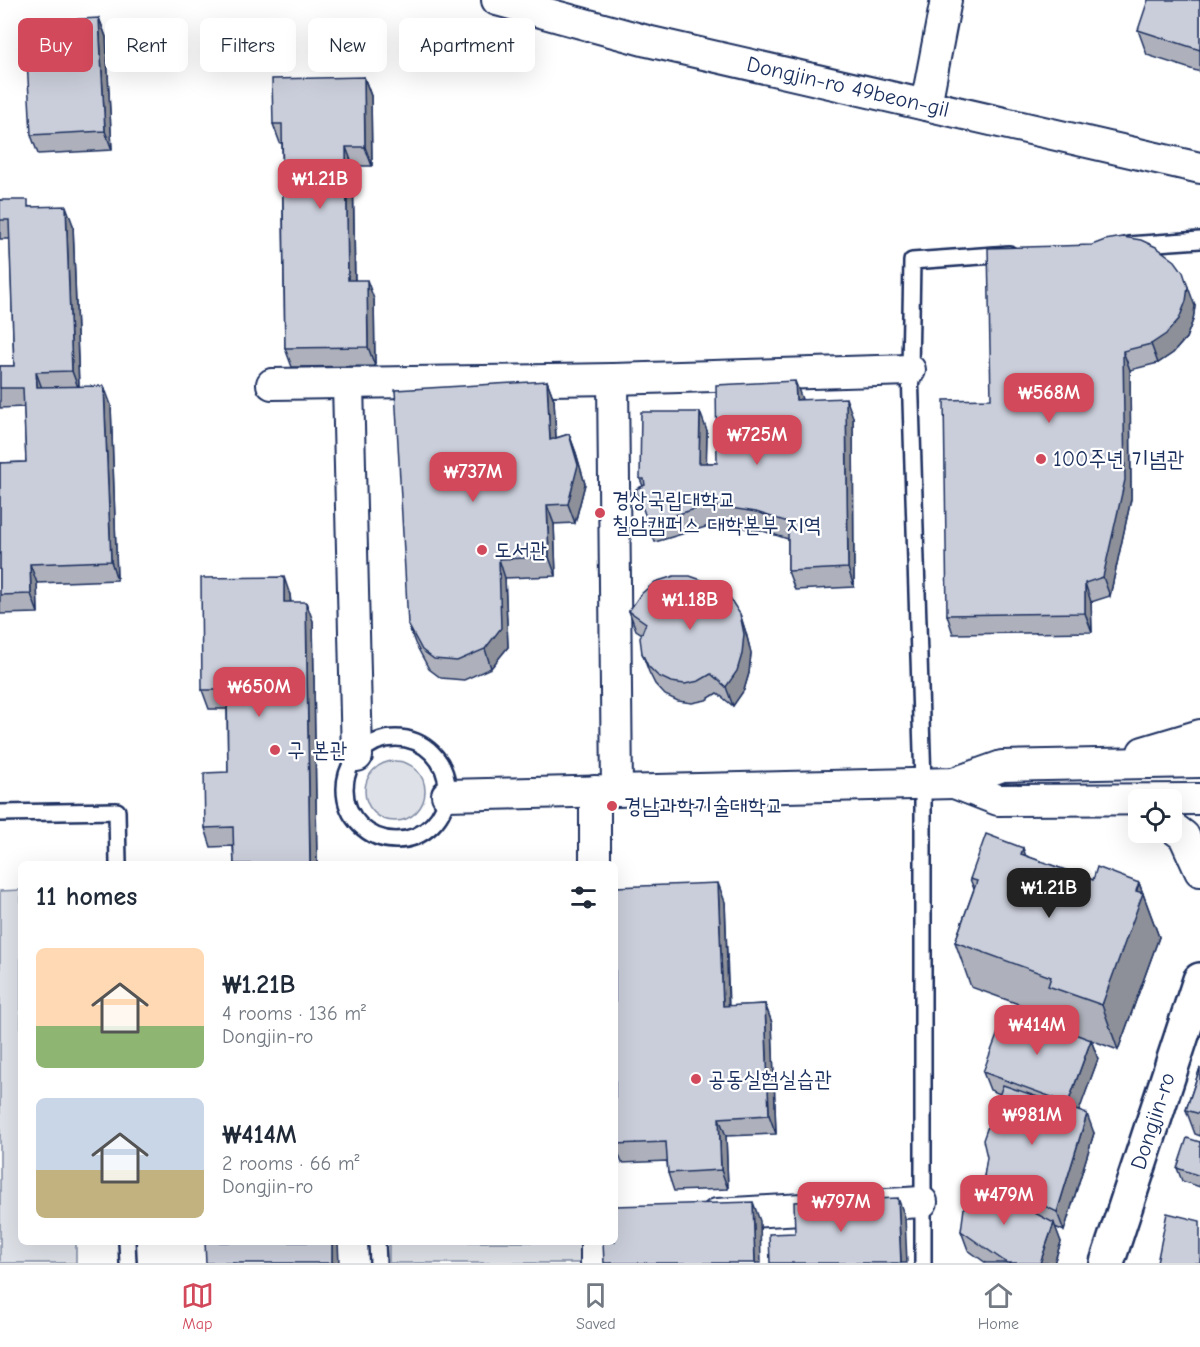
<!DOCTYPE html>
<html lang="en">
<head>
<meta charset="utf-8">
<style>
	:root { --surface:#fff; --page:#f6f6f7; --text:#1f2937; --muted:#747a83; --line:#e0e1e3; --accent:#d1495b }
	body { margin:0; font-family:"Comic Neue","Poor Story",sans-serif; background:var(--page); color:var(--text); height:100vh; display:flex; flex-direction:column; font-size:22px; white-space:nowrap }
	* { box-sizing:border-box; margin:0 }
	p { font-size:20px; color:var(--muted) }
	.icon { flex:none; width:33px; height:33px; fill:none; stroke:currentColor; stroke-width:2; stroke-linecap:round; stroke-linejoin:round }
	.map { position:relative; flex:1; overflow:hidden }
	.sheet { position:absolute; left:18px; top:861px; width:600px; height:384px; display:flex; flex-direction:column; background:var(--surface); border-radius:9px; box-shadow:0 6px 24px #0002 }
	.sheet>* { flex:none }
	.guide { position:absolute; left:18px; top:18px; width:600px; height:54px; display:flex; gap:12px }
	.fabs { position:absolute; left:1128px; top:789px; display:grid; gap:12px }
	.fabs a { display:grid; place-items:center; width:54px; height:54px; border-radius:9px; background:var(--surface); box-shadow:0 6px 24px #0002; font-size:30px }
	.price { position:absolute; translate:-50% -51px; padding:0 14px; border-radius:12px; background:var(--accent); color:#fff; font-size:20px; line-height:39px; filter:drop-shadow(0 2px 3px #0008) }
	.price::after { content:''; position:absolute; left:50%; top:36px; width:18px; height:14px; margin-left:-9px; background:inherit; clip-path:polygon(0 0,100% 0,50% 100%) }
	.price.on { background:#222; color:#fff }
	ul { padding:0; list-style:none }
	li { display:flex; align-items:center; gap:18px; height:150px; padding:0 18px }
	li span { display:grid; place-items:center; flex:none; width:168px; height:120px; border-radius:9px; color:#555 }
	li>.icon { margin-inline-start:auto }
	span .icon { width:72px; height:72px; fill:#fffc; stroke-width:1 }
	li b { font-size:26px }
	h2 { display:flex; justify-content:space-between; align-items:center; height:72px; padding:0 18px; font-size:26px }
	.tag { padding:0 21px; border-radius:9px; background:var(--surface); box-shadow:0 6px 24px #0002; font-size:21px; line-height:54px }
	.tag.on { background:var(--accent); color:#fff }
	.tabs { display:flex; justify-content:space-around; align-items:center; height:84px; border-top:2px solid var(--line); background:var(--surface); font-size:16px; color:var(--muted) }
	.tabs a { display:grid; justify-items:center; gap:3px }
	.tabs .on { color:var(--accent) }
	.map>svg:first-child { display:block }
</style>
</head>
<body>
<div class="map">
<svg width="1200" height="1263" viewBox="0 0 1200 1263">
	<rect width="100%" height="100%" fill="#fff"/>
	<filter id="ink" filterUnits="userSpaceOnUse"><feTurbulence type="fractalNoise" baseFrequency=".0167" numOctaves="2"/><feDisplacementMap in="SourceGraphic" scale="12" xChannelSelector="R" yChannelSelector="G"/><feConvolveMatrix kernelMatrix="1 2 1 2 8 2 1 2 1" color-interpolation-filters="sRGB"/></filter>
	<g filter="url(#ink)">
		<g fill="#dee1e7" stroke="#7c88a2" stroke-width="1.5">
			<circle cx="395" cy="791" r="30"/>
			<path d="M21 890V1242H76V1263H0V891Z"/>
			<path d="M389 1242H581L582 1263H389Z"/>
		</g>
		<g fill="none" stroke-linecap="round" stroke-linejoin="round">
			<defs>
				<g id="lane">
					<path d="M1128 245 1200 240"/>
					<circle cx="396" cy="789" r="51"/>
					<path d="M0 813 117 811 118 864"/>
					<path d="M127 1242 128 1263"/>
					<path d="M377 1242 378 1263"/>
					<path d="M923 1263V783L910 370 912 261 1009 254"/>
				</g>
				<g id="street">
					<path d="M497 0 647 41 1200 168"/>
					<path d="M926 105 946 0"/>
					<path d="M613 379 617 791"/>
					<path d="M272 384 613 379 910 370"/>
					<path d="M348 384 357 756"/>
					<path d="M1143 752 1200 735"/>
					<path d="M954 783 998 800 1200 799"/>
					<path d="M595 791V864"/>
					<path d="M447 795 954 783 1002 766 1200 762"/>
					<path d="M1172 827 1184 836 1200 871"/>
					<path d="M717 1214 922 1202"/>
					<path d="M596 1242V1263"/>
				</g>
				<path id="secondary" d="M1107 1263 1200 980"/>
			</defs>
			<use href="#lane" stroke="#1b2f5e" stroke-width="20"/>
			<use href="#street" stroke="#1b2f5e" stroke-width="34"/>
			<use href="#secondary" stroke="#1b2f5e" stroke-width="38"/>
			<use href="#lane" stroke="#fff" stroke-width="15"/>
			<use href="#street" stroke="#fff" stroke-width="30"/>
			<use href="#secondary" stroke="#fff" stroke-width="33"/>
		</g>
		<g fill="#aeb1bb" stroke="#1b2f5e" stroke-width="1.5">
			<path d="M1200 0V72L1147 55 1138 30Z"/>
			<path d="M99 18 106 37 112 150 38 154 31 135Z"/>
			<path d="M364 77 371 96 372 166H353L355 280 374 299 375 366 292 367 285 348 282 143H280L273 124Z"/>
			<path d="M0 200 31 207 73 225 79 386 111 405 117 580 37 583 38 613 0 614V463L26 462 24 407 0 408V366H14L10 239H0Z"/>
			<path d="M1195 306 1193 320 1186 338 1173 353 1158 363 1130 370 1131 499 1110 596 1091 602 1092 632 953 634 947 615 991 399Z"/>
			<path d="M547 381 554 400 556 438 569 434 576 453 585 484 575 523 554 524 556 576 505 578 508 647 491 668 464 680 441 678 429 669 415 643 408 624Z"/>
			<path d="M802 400 853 417 854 587 795 590 788 571V539L763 531 731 526H709L655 542 648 523 643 486 640 479 707 431 706 463H717Z"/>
			<path d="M290 595 291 602 313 621 317 864H234L233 846 211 847 205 828 228 772 227 709H209L202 690Z"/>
			<path d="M629 611 740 614 746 633 751 653 749 673 744 690 733 706 717 693 706 700 692 703 678 701 665 695 655 684 649 672 642 653V634L636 630Z"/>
			<path d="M1026 856 1093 880 1139 883 1159 937 1118 1050 1091 1040 1098 1059 1078 1112 1094 1133 1064 1231 1055 1227 1061 1242 1054 1263H986L968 1250 961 1231 988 1188 984 1177 1000 1094 990 1090 983 1072 1064 1030 1060 1019 971 987 955 942 974 889 970 879Z"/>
			<path d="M725 902 729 1006 765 1004 772 1023 776 1134 726 1136 728 1189 674 1191 668 1173 667 1161 622 1163 615 1144Z"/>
			<path d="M1200 1068V1136L1195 1134 1186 1110Z"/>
			<path d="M1200 1142V1187L1182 1181 1177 1168Z"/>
		</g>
		<g fill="#8d9099" stroke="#1b2f5e" stroke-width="1.5">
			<path d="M99 18 106 37 112 150 105 131Z"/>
			<path d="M364 77 371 96 372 166 365 147Z"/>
			<path d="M346 147 353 166 355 299 348 280Z"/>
			<path d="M66 206 73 225 79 390 72 371Z"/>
			<path d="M367 280 374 299 375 366 368 347Z"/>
			<path d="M1188 287 1195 306 1193 320 1186 338 1173 353 1158 363 1151 344Z"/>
			<path d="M1123 351 1130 370 1131 499 1110 596 1103 577Z"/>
			<path d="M36 372 43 391 37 387Z"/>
			<path d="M547 381 554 400 557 459 550 440Z"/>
			<path d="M795 381 802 399 796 400Z"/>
			<path d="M104 386 111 405 117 580 111 561Z"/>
			<path d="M846 398 853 417 854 587 848 568Z"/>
			<path d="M700 412 707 431 706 482 699 463Z"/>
			<path d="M569 434 576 453 585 484 575 523 568 504Z"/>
			<path d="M547 505 554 524 556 576 549 557Z"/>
			<path d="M499 559 505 578 508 647 491 668 485 649Z"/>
			<path d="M30 564 37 583 38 613 31 594Z"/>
			<path d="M284 577 290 595 291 621 284 602Z"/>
			<path d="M1085 583 1091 602 1092 632 1085 613Z"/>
			<path d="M306 602 313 621 317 864H310Z"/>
			<path d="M740 614 746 633 751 653 749 673 744 690 733 706 726 687Z"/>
			<path d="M1023 848 1039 892 1021 854Z"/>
			<path d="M718 883 725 902 729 1025 723 1006Z"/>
			<path d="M1139 883 1159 937 1118 1050 1102 1005Z"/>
			<path d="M765 1004 772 1023 776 1134 769 1115Z"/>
			<path d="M1091 1040 1098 1059 1075 1122 1068 1103Z"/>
			<path d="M1087 1114 1094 1133 1064 1231 1057 1212Z"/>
			<path d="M719 1118 726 1136 728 1189 721 1170Z"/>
			<path d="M898 1198 905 1217 907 1263H901Z"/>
			<path d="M753 1202 760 1221 761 1263H755Z"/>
			<path d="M1054 1223 1061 1242 1054 1263H1040Z"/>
			<path d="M332 1242H338L339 1263H332Z"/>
		</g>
		<g fill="#caceda" stroke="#1b2f5e" stroke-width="1.5">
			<path d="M1148 0H1200V50L1138 30Z"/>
			<path d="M99 18 105 131 31 135 25 22Z"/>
			<path d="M364 77 365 147H346L348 280H367L368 347 285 348 282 124H273L272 79Z"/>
			<path d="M0 200H28V207L66 206 72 371 36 372 37 387 104 386 111 561 30 564 31 594 0 595V463L26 462 23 388H0V366H14L9 220H0Z"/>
			<path d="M1123 237 1141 240 1156 247 1175 261 1183 272 1188 287 1186 301 1179 319 1166 334 1151 344 1123 351 1125 480 1103 577 1085 583V613L947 615 944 400 991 399 988 248 1092 245 1105 240Z"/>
			<path d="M547 381 550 440 569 434 578 465 568 504 547 505 549 557 499 559 501 628 485 649 457 661 434 659 422 650 408 624 395 390Z"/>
			<path d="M795 381 796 400 846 398 848 568 788 571V522L756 512 724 507H702L648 523 636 489 645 485 644 479H640L641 412H700L699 463H717L716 385Z"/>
			<path d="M674 576H690L713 584 729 597 740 614 744 634 742 654 737 671 726 687 711 674 699 681 685 684 671 682 658 676 648 666 642 653 640 638 646 623 629 611 640 595 655 582Z"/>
			<path d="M284 577V602H306L310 864H234L233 827 205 828 204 773 228 772 227 690H202L201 578Z"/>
			<path d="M986 834 1023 848 1021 854 1093 880 1097 867 1139 883 1136 891 1143 893 1102 1005 1048 986 1051 977 955 942 977 881 970 879Z"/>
			<path d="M718 883 723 1006 765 1004 769 1115 719 1118 721 1170 668 1173 666 1142 615 1144V887Z"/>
			<path d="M1007 1009 1091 1040 1068 1103 983 1072Z"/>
			<path d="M1200 1068V1114L1186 1110Z"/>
			<path d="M1003 1085 1087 1114 1057 1212 984 1177 987 1157 983 1140Z"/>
			<path d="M1187 1138 1200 1142V1176L1177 1168Z"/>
			<path d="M968 1178 1054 1223 1040 1263H1007L961 1231Z"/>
			<path d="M898 1198 901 1263H770L769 1234 795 1233 794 1202Z"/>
			<path d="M753 1202 755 1263H604L603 1242H615V1206Z"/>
			<path d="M1167 1213 1200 1221V1263H1157Z"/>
			<path d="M205 1242H332V1263H206Z"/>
		</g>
	</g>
	<g fill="#d1495b" stroke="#fff" stroke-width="2">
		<circle cx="1041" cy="459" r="6"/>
		<circle cx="600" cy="513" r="6"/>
		<circle cx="482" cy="550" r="6"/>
		<circle cx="275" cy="750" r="6"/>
		<circle cx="612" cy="806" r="6"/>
		<circle cx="696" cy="1079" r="6"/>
	</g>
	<g text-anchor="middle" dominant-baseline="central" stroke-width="4.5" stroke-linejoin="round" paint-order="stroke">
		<g font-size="22" fill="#1b2f5e" stroke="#fff">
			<text transform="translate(848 87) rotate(13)">Dongjin-ro 49beon-gil</text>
			<text transform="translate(1153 1121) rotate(-72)">Dongjin-ro</text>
		</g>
		<g font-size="22" fill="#1b2f5e" stroke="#fff" text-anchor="start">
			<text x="1053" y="459">100주년 기념관</text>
			<text x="612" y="500">경상국립대학교<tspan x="612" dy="25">칠암캠퍼스 대학본부 지역</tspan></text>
			<text x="494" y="550">도서관</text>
			<text x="287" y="750">구 본관</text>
			<text x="624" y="806">경남과학기술대학교</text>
			<text x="708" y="1079">공동실험실습관</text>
		</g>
	</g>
</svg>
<div class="fabs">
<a><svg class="icon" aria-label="locate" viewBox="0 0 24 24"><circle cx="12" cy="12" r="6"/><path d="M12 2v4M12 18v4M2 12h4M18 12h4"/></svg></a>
</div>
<b class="price" style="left:320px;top:210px">₩1.21B</b>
<b class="price" style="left:1049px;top:424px">₩568M</b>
<b class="price" style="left:757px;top:466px">₩725M</b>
<b class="price" style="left:473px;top:503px">₩737M</b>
<b class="price" style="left:690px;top:631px">₩1.18B</b>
<b class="price" style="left:259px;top:718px">₩650M</b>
<b class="price on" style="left:1049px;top:919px">₩1.21B</b>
<b class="price" style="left:1037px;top:1056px">₩414M</b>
<b class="price" style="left:1032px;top:1146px">₩981M</b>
<b class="price" style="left:1004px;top:1226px">₩479M</b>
<b class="price" style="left:841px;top:1233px">₩797M</b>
<div class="guide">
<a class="tag on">Buy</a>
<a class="tag">Rent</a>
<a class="tag">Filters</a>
<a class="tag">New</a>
<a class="tag">Apartment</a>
</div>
<section class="sheet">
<h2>11 homes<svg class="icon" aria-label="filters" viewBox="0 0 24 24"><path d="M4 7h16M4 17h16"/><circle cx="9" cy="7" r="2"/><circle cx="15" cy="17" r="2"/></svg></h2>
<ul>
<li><span style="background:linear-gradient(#ffd9b3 65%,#8fb573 0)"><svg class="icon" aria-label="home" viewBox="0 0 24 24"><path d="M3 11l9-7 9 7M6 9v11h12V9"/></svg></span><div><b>₩1.21B</b><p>4 rooms · 136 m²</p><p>Dongjin-ro</p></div></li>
<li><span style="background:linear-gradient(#c9d6e8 60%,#c2b280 0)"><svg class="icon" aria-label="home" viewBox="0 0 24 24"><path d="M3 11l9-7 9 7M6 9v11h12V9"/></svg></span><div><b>₩414M</b><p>2 rooms · 66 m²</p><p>Dongjin-ro</p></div></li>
</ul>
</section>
</div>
<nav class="tabs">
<a class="on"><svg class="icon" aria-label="map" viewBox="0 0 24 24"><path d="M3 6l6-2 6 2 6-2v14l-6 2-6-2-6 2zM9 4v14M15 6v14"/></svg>Map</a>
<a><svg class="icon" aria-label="saved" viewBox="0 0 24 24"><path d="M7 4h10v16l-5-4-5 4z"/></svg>Saved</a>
<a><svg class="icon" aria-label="home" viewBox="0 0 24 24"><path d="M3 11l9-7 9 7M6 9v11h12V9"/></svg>Home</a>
</nav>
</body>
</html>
